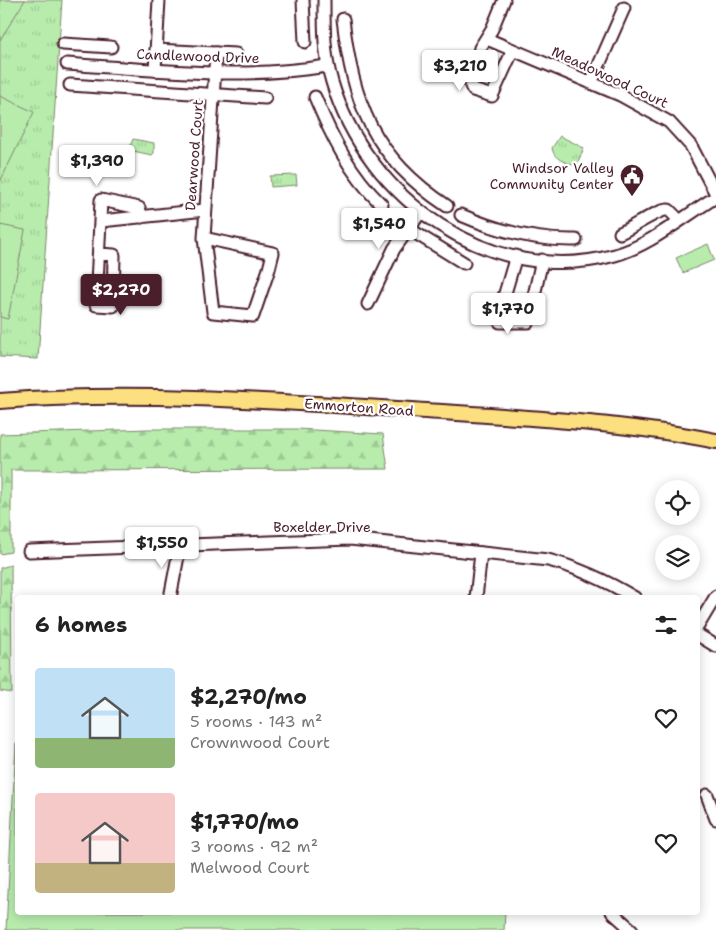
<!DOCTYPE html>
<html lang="en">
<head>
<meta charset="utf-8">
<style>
	:root { --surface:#fff; --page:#f2f2f2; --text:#222; --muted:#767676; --accent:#4a1f2b }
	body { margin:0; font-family:"Shantell Sans",sans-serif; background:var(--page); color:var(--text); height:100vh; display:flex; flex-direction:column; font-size:19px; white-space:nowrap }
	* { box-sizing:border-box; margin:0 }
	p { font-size:16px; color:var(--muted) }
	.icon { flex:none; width:28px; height:28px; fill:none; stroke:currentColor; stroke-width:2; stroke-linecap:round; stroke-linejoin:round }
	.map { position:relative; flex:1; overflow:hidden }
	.panel { position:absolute; left:15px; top:595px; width:685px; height:320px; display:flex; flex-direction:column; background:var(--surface); border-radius:5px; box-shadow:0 2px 12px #0003 }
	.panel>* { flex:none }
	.fabs { position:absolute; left:655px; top:480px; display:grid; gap:10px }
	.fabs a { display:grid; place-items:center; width:45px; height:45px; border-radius:50%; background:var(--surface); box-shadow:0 2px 12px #0003; font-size:25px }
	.price { position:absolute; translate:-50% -42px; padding:0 11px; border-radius:5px; background:#fff; color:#222; font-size:16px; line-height:32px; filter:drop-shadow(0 1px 2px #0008) }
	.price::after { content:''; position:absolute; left:50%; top:30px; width:15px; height:11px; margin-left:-8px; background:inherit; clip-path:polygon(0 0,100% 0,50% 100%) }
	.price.current { background:var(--accent); color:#fff }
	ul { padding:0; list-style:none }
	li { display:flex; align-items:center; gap:15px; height:125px; padding:0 20px }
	li span { display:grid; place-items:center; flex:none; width:140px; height:100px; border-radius:5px; color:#555 }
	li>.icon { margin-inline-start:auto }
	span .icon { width:60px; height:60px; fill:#fffc; stroke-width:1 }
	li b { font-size:21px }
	h2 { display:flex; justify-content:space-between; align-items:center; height:60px; padding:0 20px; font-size:21px }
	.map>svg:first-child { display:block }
</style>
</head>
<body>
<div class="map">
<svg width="716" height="930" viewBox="0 0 716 930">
	<defs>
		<pattern id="forest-firs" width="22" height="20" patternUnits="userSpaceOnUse" patternTransform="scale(1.25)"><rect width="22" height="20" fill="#b7ecad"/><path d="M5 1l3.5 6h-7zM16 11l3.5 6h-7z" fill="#9fca95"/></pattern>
		<pattern id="park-tufts" width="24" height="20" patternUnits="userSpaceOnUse" patternTransform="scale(1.25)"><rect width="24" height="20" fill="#b7ecad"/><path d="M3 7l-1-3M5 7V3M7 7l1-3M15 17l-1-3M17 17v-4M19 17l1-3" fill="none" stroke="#9fca95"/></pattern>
	</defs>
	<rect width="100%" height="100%" fill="#fff"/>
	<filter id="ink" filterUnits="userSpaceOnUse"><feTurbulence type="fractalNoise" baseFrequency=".02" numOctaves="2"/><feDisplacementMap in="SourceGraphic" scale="10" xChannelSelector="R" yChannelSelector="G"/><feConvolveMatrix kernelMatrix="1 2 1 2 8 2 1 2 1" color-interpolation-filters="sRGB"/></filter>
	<g filter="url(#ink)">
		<g fill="url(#forest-firs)" stroke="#80866c">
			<path d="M148 429H297L383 434 388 469 11 470V552L0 554V434Z"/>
			<path d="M11 565 12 693 0 691V568Z"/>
		</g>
		<g fill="url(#park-tufts)" stroke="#80866c">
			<path d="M0 0H62L38 359 0 357Z"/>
			<path d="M560 136 584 148 576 166C565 162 554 160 552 148Z"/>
			<path d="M133 139 154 143V153L152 155 133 151 130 147Z"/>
			<path d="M296 175 297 185 271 187 270 176Z"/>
		</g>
		<g fill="#b7ecad" stroke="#80866c">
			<path d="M0 0H25L0 40Z"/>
			<path d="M0 96 34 112 0 182Z"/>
			<path d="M0 225 25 230 8 319 0 317Z"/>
			<path d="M708 244 714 260 683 273 676 258Z"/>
			<path d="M16 743 18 912 505 913 504 930H6Z"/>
		</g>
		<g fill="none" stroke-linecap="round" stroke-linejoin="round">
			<defs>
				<g id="minor">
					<path d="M303 0 305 42"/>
					<path d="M324 0C324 28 324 56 332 82 366 198 492 290 615 255 651 245 684 216 716 197"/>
					<path d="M504 0 492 29 480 48 471 86 473 90 492 96 513 50"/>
					<path d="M343 19C353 104 373 157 447 206"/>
					<path d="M487 39 620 95 669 122 691 146 716 194"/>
					<path d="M63 44 111 47"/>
					<path d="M156 50 236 54"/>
					<path d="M67 64C154 70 240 80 327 66"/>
					<path d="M155 70 159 0"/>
					<path d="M591 83 624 8"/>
					<path d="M70 85 265 98"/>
					<path d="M315 97C332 138 350 174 382 205"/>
					<path d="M461 215C498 231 535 241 576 240"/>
					<path d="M101 221 205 210"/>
					<path d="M409 229 464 263"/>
					<path d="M620 233C632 228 660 208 669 210L679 220"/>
					<path d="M204 238 273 253 269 269 253 316 213 312 204 238 216 53"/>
					<path d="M99 254 114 255 113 306 96 305 101 200 139 208 142 217"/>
					<path d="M516 256 498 317 500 322H528L542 260"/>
					<path d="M368 304 394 249 420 213"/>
					<path d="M29 551 350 539 548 560C579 568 607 581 635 598"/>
					<path d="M170 598 180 546"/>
					<path d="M476 598 481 553"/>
					<path d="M698 626 716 596"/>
					<path d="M698 635 716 646"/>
					<path d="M707 795 716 819"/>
					<path d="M612 912 632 930"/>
				</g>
				<path id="major" d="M0 401C138 391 274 401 412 410 513 417 616 421 716 441"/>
			</defs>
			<use href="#minor" stroke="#4a1f2b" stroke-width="15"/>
			<use href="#major" stroke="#4a1f2b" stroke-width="18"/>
			<use href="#minor" stroke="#fff" stroke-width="11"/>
			<use href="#major" stroke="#fce080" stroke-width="14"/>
		</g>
	</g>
	<defs>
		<symbol id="civic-pin" viewBox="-11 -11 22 30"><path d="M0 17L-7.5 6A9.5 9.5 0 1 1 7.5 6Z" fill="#4a1f2b" stroke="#fff"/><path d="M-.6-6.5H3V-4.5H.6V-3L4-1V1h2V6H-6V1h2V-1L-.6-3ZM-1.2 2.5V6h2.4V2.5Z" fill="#fff"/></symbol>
	</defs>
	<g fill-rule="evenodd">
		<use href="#civic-pin" x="618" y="162" width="28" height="38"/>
	</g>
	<g text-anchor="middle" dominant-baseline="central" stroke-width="4.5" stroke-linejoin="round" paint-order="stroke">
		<g font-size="14" fill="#4a1f2b" stroke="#fff">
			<text transform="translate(198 56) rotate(2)">Candlewood Drive</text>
			<text transform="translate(610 77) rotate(25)">Meadowood Court</text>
			<text transform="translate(194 155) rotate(-86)">Dearwood Court</text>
			<text transform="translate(359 407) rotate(4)">Emmorton Road</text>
			<text x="322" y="527">Boxelder Drive</text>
		</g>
		<g font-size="14" fill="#4a1f2b" stroke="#fff" text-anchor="end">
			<text x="614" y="168">Windsor Valley<tspan x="614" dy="16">Community Center</tspan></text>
		</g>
	</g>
</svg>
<div class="fabs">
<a><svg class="icon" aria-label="locate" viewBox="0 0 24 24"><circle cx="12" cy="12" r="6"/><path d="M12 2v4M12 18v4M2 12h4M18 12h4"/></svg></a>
<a><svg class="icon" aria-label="layers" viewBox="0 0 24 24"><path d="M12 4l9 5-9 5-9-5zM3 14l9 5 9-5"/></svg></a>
</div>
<b class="price" style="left:460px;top:92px">$3,210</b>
<b class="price" style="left:97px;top:187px">$1,390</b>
<b class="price" style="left:379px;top:250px">$1,540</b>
<b class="price current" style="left:121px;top:316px">$2,270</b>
<b class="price" style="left:508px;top:335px">$1,770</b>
<b class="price" style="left:162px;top:569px">$1,550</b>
<section class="panel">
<h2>6 homes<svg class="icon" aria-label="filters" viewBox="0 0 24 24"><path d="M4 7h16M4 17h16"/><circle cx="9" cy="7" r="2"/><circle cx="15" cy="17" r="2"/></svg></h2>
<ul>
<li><span style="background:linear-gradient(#bfe0f5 70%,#8fb573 0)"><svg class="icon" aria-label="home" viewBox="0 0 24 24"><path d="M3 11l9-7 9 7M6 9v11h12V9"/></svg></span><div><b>$2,270/mo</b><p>5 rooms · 143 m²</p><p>Crownwood Court</p></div><svg class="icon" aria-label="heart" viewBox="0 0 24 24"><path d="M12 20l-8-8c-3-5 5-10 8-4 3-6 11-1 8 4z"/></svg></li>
<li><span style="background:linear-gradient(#f6c9c9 70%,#c2b280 0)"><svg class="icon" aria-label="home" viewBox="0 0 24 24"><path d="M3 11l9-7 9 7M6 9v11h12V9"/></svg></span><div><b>$1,770/mo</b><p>3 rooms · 92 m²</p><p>Melwood Court</p></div><svg class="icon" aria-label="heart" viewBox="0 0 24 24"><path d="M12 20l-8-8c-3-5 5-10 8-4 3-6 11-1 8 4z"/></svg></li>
</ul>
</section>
</div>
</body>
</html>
